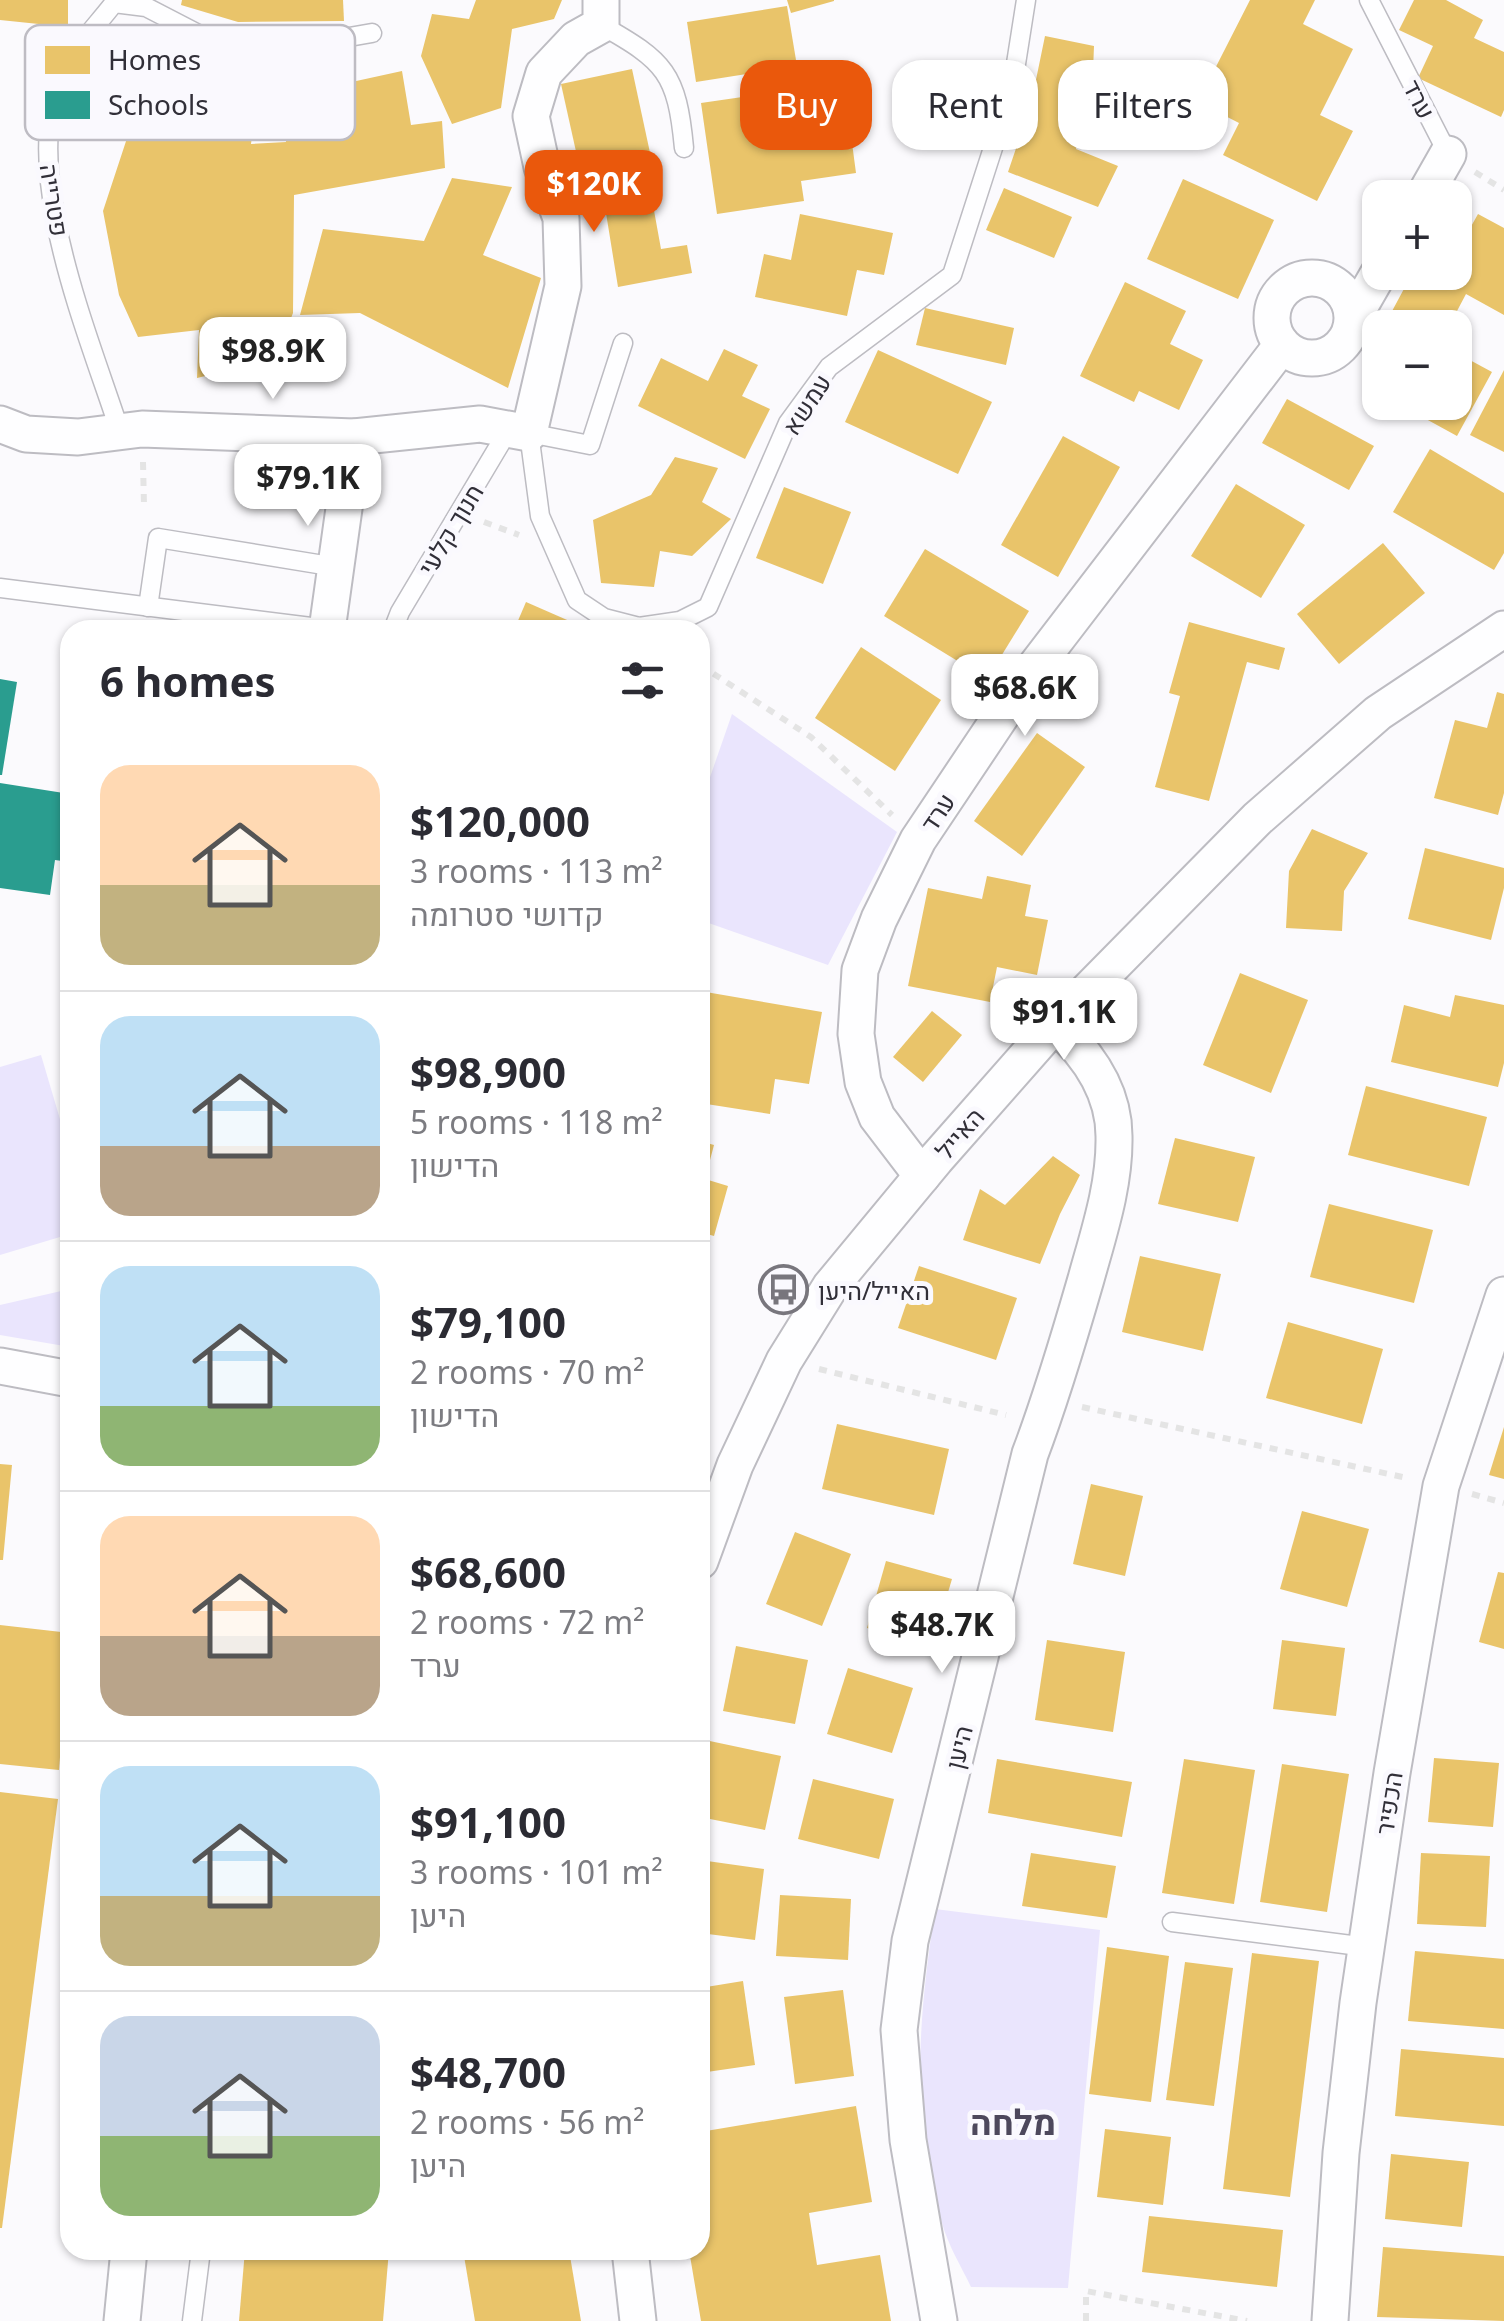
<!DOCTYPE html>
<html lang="en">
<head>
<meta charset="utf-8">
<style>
	:root { --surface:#fff; --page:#f2f2f3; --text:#2b2b33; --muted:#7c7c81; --line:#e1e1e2; --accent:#ea580c }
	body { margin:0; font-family:"Noto Sans",Heebo,sans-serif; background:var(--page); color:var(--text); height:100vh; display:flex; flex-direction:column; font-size:38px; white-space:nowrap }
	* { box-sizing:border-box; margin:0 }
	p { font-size:32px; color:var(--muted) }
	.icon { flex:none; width:55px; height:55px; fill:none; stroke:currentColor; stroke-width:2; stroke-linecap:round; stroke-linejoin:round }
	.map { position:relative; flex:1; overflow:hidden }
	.sheet { position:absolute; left:60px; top:620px; width:650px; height:1640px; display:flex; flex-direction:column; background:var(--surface); border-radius:30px; box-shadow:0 2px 8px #0004 }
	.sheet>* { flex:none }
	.guide { position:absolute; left:740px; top:60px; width:612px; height:90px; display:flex; gap:20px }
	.tools { position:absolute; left:1362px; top:180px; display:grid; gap:20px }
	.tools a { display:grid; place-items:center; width:110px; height:110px; border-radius:20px; background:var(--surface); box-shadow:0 2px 8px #0004; font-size:50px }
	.price { position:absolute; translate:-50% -85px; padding:0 22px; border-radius:20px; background:#fff; color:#222; font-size:32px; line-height:65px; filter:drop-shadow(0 2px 5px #0008) }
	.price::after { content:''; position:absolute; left:50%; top:60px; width:30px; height:22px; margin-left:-15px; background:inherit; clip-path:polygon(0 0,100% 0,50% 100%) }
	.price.selected { background:var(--accent); color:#fff }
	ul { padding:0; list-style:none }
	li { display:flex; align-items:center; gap:30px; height:250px; padding:0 40px }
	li+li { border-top:2px solid var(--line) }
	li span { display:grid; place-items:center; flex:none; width:280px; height:200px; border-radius:30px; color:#555 }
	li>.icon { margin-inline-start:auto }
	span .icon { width:120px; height:120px; fill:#fffc; stroke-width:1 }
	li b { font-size:42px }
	h2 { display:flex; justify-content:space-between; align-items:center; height:120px; padding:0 40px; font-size:42px }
	.chip { padding:0 35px; border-radius:30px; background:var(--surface); box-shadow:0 2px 8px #0004; font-size:35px; line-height:90px }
	.chip.selected { background:var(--accent); color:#fff }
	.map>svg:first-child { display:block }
</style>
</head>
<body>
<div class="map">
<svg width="1504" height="2321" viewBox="0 0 1504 2321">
	<rect width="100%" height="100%" fill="#fbfafd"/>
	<g fill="#eae5fd">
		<path d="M732 714 897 832 828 965 700 920V806Z"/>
		<path d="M41 1055 70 1153V1234L0 1255V1067Z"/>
		<path d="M70 1289V1347L0 1335V1305Z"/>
		<path d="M935 1909 1100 1930 1068 2288 971 2287C961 2266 948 2245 942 2223 909 2115 919 2018 935 1909Z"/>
	</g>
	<g fill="#e9c46a">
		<path d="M0 0H68V27L0 20Z"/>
		<path d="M182 0H343L344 21 238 22 181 5Z"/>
		<path d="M476 0H562L554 19 512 29 501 108 452 124 421 56 432 14 469 19Z"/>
		<path d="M787 0H834V1L791 13Z"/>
		<path d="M1250 0H1315L1303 24 1353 49 1320 115 1353 131 1317 201 1223 155 1239 123 1198 102Z"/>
		<path d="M1414 0H1446L1483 20 1474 38 1504 52V110L1501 117 1418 78 1433 46 1399 30Z"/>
		<path d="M787 6 797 66 696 82 687 22Z"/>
		<path d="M1045 36 1094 46 1092 96 1076 149 1118 166 1098 207 1008 172 1031 104Z"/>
		<path d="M142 51 256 105 251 144 286 142 283 97 402 71 411 125 442 121 445 168 294 195 293 313 275 359 197 378 199 330 138 337 119 295 103 211 132 123 106 116Z"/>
		<path d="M632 69 655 176 585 192 561 84Z"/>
		<path d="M763 94 767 125 848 113 856 173 801 181 804 201 717 214 701 103Z"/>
		<path d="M452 178 512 187 483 255 541 278 508 388 360 313 300 315 323 229 424 241Z"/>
		<path d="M1183 179 1274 220 1238 299 1147 259Z"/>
		<path d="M1004 188 1072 217 1054 258 986 230Z"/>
		<path d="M653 205 661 249 687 245 692 273 618 287 606 213Z"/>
		<path d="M800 214 893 233 884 275 857 270 847 316 755 297 764 254 791 260Z"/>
		<path d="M1478 214 1504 228V315L1466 294 1448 328H1383L1413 272H1455V246L1459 248Z"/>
		<path d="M1125 282 1186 311 1170 344 1203 360 1179 410 1139 391 1134 402 1080 376Z"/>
		<path d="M925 308 1014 328 1006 365 916 345Z"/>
		<path d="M724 349 758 365 742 396 770 409 745 459 638 406 661 358 708 381Z"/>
		<path d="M878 350 992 402 958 474 845 422Z"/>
		<path d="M1455 352 1492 372 1457 436 1395 402H1455Z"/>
		<path d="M1504 370V452L1470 435Z"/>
		<path d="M1287 399 1374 446 1349 490 1262 443Z"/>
		<path d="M1063 436 1120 467 1058 577 1001 545Z"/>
		<path d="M1430 449 1504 493V553L1494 570 1393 512Z"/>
		<path d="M675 457 718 468 702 502 731 519 692 556 660 551 654 587 601 583 593 520 651 495Z"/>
		<path d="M1236 484 1305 525 1261 598 1191 556Z"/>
		<path d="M784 487 851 512 823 584 756 558Z"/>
		<path d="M1383 543 1425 593 1339 664 1297 614Z"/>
		<path d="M925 549 1029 611 987 679 884 616Z"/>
		<path d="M526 602 590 630H514Z"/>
		<path d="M1189 622 1285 648 1279 670 1247 662 1209 801 1155 787 1180 696 1169 693Z"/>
		<path d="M861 647 941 700 895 771 815 718Z"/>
		<path d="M1497 692 1504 694V793L1498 815 1434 798 1455 720 1487 728Z"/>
		<path d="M1037 733 1085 767 1022 856 974 821Z"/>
		<path d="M1312 829 1368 853 1344 891 1342 931 1286 928 1289 871Z"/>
		<path d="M1425 848 1504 868V888L1491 940 1408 919Z"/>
		<path d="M987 876 1031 885 1025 916 1048 920 1037 975 997 967 990 1002 908 986 928 888 982 899Z"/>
		<path d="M1240 973 1308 1000 1271 1093 1203 1065Z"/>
		<path d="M700 991 822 1012 809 1084 775 1079 770 1114 700 1103Z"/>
		<path d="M1455 995 1504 1005V1063L1498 1087 1391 1062 1404 1005 1450 1017Z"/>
		<path d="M932 1011 962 1035 923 1082 893 1057Z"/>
		<path d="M1366 1086 1487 1117 1469 1186 1348 1155Z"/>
		<path d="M1175 1138 1255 1157 1238 1222 1158 1204Z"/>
		<path d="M700 1141 714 1145 705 1179 728 1186 714 1236 700 1232Z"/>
		<path d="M1053 1156 1080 1175 1060 1214 1040 1264 963 1240 980 1189 1005 1205Z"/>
		<path d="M1329 1204 1433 1230 1414 1303 1310 1277Z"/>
		<path d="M1140 1256 1221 1274 1203 1351 1122 1332Z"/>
		<path d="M919 1266 1017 1298 996 1360 898 1328Z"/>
		<path d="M1288 1322 1383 1349 1362 1424 1266 1398Z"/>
		<path d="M837 1424 949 1449 934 1515 822 1489Z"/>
		<path d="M1504 1427V1479L1489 1475Z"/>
		<path d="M0 1464 12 1465 3 1560H0Z"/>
		<path d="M1091 1484 1143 1496 1125 1576 1073 1564Z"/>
		<path d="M1302 1511 1369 1529 1347 1607 1280 1589Z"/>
		<path d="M795 1532 851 1554 822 1626 766 1604Z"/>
		<path d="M886 1561 952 1579 932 1646 867 1628Z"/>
		<path d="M1498 1572 1504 1573V1649L1479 1642Z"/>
		<path d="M0 1625 70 1633 59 1770 0 1764Z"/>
		<path d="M1047 1640 1125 1652 1113 1732 1035 1720Z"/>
		<path d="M1282 1640 1345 1648 1336 1716 1273 1709Z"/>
		<path d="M736 1646 808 1660 795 1724 723 1711Z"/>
		<path d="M848 1668 913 1688 892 1753 827 1734Z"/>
		<path d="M705 1740 781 1756 765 1830 700 1817V1762Z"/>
		<path d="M1434 1758 1499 1763 1493 1827 1428 1822Z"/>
		<path d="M997 1759 1132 1782 1122 1837 988 1813Z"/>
		<path d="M1184 1759 1255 1770 1234 1904 1162 1893Z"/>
		<path d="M1282 1764 1349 1774 1327 1912 1260 1902Z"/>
		<path d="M813 1779 894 1799 879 1859 798 1839Z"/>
		<path d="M0 1792 58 1799 2 2228H0Z"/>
		<path d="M1031 1853 1116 1866 1107 1918 1022 1906Z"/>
		<path d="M1421 1853 1490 1856 1486 1927 1417 1924Z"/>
		<path d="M700 1860 764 1869 755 1940 700 1933Z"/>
		<path d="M780 1895 851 1899 848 1960 776 1956Z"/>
		<path d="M1107 1947 1169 1956 1151 2102 1089 2094Z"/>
		<path d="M1415 1951 1504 1959V2029L1408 2021Z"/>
		<path d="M1252 1953 1319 1961 1290 2197 1223 2189Z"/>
		<path d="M1185 1962 1233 1968 1214 2106 1166 2100Z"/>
		<path d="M743 1981 755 2065 700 2073V1988Z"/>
		<path d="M843 1990 854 2076 795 2084 784 1997Z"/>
		<path d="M1401 2049 1504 2058V2126L1395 2116Z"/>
		<path d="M856 2106 872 2202 809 2213 817 2265 880 2255 891 2321H701L689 2250H700V2132Z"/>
		<path d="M1105 2129 1171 2137 1163 2205 1097 2197Z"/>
		<path d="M1391 2154 1469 2162 1462 2227 1385 2219Z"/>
		<path d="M1149 2216 1283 2230 1277 2287 1142 2272Z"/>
		<path d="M1383 2247 1504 2256V2321L1377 2317Z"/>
		<path d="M245 2250H389L383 2321H239Z"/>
		<path d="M463 2250H569L581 2321H475Z"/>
	</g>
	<g fill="#2a9d8f">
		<path d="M0 679 17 682 2 775H0Z"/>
		<path d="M0 783 70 794V862L55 860 50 895 0 888Z"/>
	</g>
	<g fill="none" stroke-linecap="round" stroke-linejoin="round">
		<defs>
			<g id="lane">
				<path d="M1369 0 1448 154"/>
				<path d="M601 25C665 61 677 73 684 148"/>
				<path d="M623 343 590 445 529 433 540 516 577 600 604 618 639 627 680 621 708 607 788 423 829 367 952 275 1012 89 1026 0"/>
				<path d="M120 432C89 335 16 167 64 70 76 46 98 24 114 3L146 7 204 37 309 44 372 33"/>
				<path d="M0 588 327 629"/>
				<path d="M148 607 158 538 336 567"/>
				<path d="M393 630 400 612 509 429"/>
				<path d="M1172 1922 1367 1947"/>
				<path d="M192 2321 201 2250"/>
			</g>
			<g id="street">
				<path d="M1423 198 1448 154"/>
				<circle cx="1312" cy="318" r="40"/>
				<path d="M1353 318 1380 271"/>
				<path d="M0 424 26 434 78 437 142 429 354 437 480 424 529 433 563 286 561 218 542 167 531 116 544 73 576 39 601 25V0"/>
				<path d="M327 630 354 437"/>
				<path d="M922 1176 877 1117 863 1082 856 1034 860 970 879 919 918 840 1025 680 1282 345"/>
				<path d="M0 1366 70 1379"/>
				<path d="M700 1561 735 1465 784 1361 830 1287 936 1159 1055 1024 1257 819 1378 713 1504 629"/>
				<path d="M630 2250 638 2321"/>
				<path d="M122 2321 129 2250"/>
				<path d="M939 2321 908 2140 899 2030 910 1941 1030 1454C1052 1396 1069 1338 1086 1279 1099 1232 1115 1185 1114 1136 1114 1091 1087 1053 1055 1024"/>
				<path d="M1330 2321 1341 2153 1358 2003 1392 1773 1441 1486 1504 1295"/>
			</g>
		</defs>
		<use href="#lane" stroke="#bdbcc2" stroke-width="21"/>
		<use href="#street" stroke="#bdbcc2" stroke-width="39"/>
		<g stroke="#e4e4e4" stroke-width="6" stroke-dasharray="8 8" stroke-linecap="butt">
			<path d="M1475 172 1504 190"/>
			<path d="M143 462 144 505"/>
			<path d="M484 522 519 535"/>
			<path d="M700 665 811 737 892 815"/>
			<path d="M819 1369 1006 1415"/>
			<path d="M1082 1407 1407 1478"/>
			<path d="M1472 1494 1504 1503"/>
			<path d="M1086 2321V2291L1247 2321"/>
		</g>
		<use href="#lane" stroke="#fefeff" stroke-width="18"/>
		<use href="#street" stroke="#fefeff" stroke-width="35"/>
	</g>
	<defs>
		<symbol id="bus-ring" viewBox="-11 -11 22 22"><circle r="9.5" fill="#faf9fe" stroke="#78767d" stroke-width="1.5"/><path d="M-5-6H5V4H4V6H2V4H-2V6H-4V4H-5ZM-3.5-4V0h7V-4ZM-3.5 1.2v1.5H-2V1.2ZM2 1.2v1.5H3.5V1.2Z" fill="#78767d"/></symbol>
	</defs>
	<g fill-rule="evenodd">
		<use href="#bus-ring" x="756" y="1262" width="55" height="55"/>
	</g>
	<g text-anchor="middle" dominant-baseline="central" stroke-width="10" stroke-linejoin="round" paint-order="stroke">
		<g font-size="25" fill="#312f38" stroke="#faf9fe">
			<text transform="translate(1420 99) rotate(63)">ערד</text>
			<text transform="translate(55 200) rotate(81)">פטרייה</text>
			<text transform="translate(806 404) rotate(-57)">עמשא</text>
			<text transform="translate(450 529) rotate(-59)">חנוך קלעי</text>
			<text transform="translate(937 812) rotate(-56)">ערד</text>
			<text transform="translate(959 1133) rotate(-49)">האייל</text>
			<text transform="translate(958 1747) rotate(-76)">היען</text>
			<text transform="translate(1388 1803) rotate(-81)">הכפיר</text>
		</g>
		<g font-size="25" fill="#312f38" stroke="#faf9fe" text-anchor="start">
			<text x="818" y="1290">האייל/היען</text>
		</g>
		<g font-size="35" font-weight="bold" fill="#4d485c" stroke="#faf9fe">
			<text x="1013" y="2121">מלחה</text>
		</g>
	</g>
	<rect x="25" y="25" width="330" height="115" rx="15" fill="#faf9fe" stroke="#bebcc3" stroke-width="2.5"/>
	<rect x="45" y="46" width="45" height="28" fill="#e9c46a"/>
	<rect x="45" y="91" width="45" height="28" fill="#2a9d8f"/>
	<g font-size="28" fill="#312f38">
		<text x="108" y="70">Homes</text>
		<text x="108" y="115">Schools</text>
	</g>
</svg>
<div class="tools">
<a>+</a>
<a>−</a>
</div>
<b class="price selected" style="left:594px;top:235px">$120K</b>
<b class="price" style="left:273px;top:402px">$98.9K</b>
<b class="price" style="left:308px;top:529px">$79.1K</b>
<b class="price" style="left:1025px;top:739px">$68.6K</b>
<b class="price" style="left:1064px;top:1063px">$91.1K</b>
<b class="price" style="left:942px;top:1676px">$48.7K</b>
<div class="guide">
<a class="chip selected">Buy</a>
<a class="chip">Rent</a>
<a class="chip">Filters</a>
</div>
<section class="sheet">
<h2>6 homes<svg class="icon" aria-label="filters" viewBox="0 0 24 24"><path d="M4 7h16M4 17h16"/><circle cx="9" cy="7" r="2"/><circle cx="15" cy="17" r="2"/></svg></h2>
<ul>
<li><span style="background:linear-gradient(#ffd9b3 60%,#c2b280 0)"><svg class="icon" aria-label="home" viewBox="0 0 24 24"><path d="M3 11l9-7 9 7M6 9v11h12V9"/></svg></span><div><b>$120,000</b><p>3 rooms · 113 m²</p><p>קדושי סטרומה</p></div></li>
<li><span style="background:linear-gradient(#bfe0f5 65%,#b9a48a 0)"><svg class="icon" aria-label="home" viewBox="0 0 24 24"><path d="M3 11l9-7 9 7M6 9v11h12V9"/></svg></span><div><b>$98,900</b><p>5 rooms · 118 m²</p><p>הדישון</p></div></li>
<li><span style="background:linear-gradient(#bfe0f5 70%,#8fb573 0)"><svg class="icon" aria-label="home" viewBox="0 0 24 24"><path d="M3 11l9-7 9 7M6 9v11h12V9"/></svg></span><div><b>$79,100</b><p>2 rooms · 70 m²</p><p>הדישון</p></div></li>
<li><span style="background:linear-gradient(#ffd9b3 60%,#b9a48a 0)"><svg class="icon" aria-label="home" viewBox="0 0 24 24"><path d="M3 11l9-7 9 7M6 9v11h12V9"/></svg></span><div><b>$68,600</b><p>2 rooms · 72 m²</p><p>ערד</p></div></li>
<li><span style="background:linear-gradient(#bfe0f5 65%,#c2b280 0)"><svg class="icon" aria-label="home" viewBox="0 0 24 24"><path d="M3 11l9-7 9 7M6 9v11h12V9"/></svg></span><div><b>$91,100</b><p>3 rooms · 101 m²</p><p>היען</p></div></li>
<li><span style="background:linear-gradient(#c9d6e8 60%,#8fb573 0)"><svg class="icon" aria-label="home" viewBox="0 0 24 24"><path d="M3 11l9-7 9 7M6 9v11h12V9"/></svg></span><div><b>$48,700</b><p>2 rooms · 56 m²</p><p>היען</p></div></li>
</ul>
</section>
</div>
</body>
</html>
